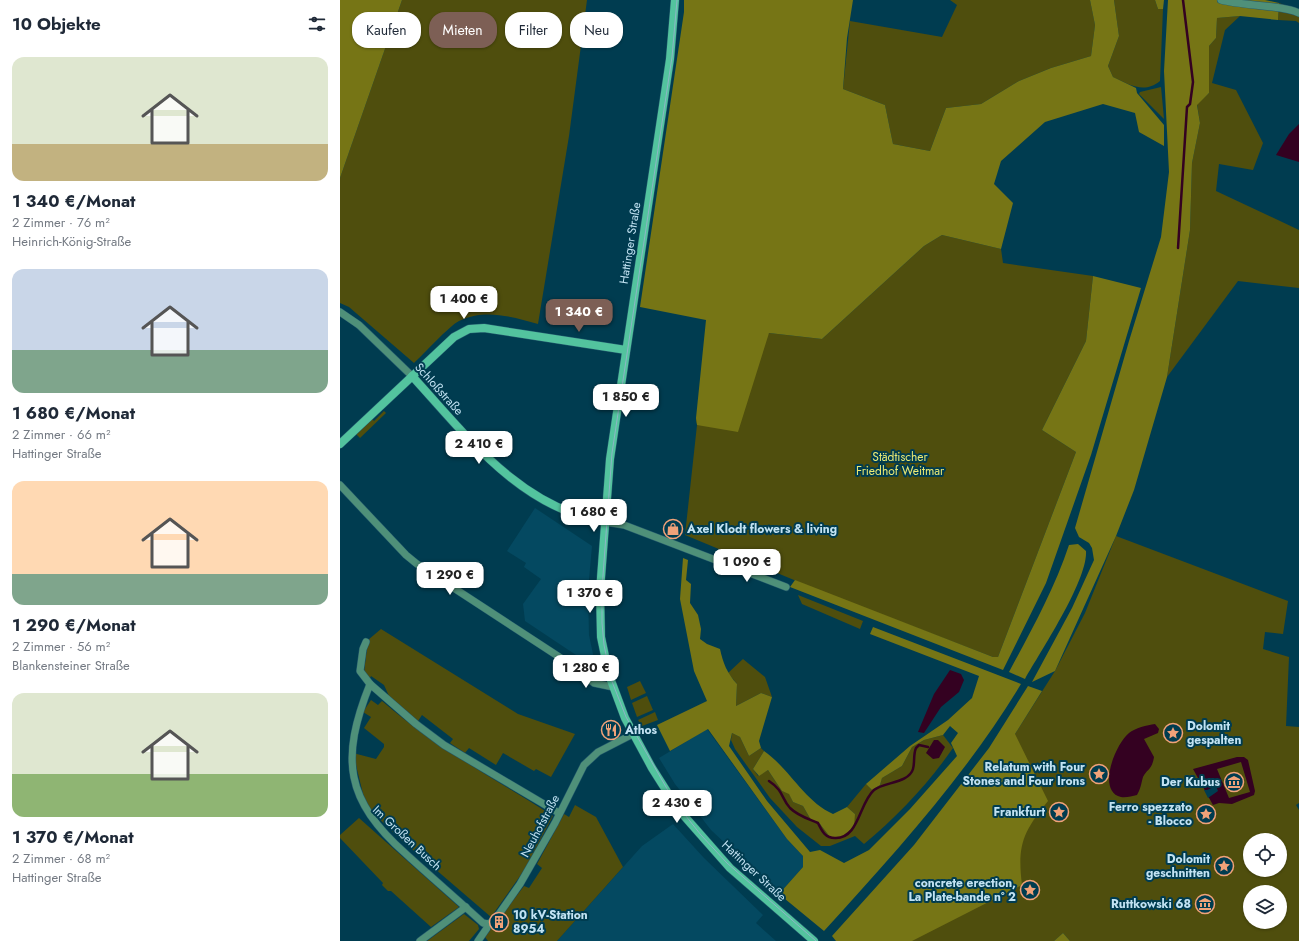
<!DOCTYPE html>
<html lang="de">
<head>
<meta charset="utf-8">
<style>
	:root { --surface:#fff; --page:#f2f2f3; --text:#1f2937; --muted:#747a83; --accent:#7d5f55 }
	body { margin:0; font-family:Jost,sans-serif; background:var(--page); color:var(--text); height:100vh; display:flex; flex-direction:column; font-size:15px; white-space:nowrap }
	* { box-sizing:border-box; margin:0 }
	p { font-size:13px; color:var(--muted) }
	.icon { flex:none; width:22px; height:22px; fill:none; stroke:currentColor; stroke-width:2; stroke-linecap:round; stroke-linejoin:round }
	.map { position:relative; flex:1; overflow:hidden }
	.side { display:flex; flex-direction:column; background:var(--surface); width:340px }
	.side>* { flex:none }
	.banner { position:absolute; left:12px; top:12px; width:380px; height:36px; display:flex; gap:8px }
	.fabs { position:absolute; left:903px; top:833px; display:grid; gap:8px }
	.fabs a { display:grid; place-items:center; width:44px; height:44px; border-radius:50%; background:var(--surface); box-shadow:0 1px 3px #0004; font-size:20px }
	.price { position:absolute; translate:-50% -34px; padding:0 9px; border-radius:8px; background:#fff; color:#222; font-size:13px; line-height:26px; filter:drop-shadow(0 1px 2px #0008) }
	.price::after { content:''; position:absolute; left:50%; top:24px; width:12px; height:9px; margin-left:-6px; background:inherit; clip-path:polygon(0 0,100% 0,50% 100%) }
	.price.active { background:var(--accent); color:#fff }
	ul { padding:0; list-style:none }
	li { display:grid; align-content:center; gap:8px; height:212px; padding:0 12px }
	li span { display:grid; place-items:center; height:124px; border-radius:12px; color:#555 }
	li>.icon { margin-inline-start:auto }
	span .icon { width:72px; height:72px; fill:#fffc; stroke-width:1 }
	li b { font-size:17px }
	h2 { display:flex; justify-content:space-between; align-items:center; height:48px; padding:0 12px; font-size:17px }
	.pill { padding:0 14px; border-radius:16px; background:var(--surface); box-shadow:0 1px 3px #0004; font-size:14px; line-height:36px }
	.pill.active { background:var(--accent); color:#fff }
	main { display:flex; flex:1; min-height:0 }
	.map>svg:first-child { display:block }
</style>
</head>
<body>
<main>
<section class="side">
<h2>10 Objekte<svg class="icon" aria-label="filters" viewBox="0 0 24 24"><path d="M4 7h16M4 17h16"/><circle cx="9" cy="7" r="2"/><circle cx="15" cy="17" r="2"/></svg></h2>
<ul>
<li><span style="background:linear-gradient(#dfe7d0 70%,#c2b280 0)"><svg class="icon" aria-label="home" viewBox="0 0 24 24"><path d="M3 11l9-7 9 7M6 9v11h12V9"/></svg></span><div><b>1 340 €/Monat</b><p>2 Zimmer · 76 m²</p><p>Heinrich-König-Straße</p></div></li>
<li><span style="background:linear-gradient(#c9d6e8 65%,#7fa58c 0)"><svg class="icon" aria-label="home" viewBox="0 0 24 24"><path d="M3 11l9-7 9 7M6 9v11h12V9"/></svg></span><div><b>1 680 €/Monat</b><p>2 Zimmer · 66 m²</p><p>Hattinger Straße</p></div></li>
<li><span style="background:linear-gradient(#ffd9b3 75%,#7fa58c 0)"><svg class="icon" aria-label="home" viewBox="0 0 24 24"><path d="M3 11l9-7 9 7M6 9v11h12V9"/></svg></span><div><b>1 290 €/Monat</b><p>2 Zimmer · 56 m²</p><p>Blankensteiner Straße</p></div></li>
<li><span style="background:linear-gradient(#dfe7d0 65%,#8fb573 0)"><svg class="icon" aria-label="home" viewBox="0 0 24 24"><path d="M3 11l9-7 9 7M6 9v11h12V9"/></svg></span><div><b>1 370 €/Monat</b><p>2 Zimmer · 68 m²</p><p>Hattinger Straße</p></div></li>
</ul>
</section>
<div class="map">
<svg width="959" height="941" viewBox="0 0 959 941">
	<rect width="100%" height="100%" fill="#003c50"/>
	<g fill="#044961">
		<path d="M195 508 252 546 248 591 249 635 253 654 252 660 248 663 185 621 183 604 201 579 184 567 186 563 167 551Z"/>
		<path d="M367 729 447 839 463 856V867L439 894 371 830 335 784 319 758Z"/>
		<path d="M333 824 364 858 423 915 416 923 436 941H217L302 846Z"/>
	</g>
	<g fill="#4f4e0d" fill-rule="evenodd">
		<path d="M62 0H247L229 136 198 324C173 317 145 308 119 321 109 326 84 354 74 363L9 307 0 303V178Z"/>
		<path d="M610 0H750L755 25 751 56 711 68 679 81 641 104 606 108 590 151 553 144 545 105 503 89 510 21 602 37 617 5Z"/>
		<path d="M774 0H815L818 9H823L820 81C804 94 790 85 773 77L768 66 779 36Z"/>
		<path d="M939 3 959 10V23L956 21 938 20Z"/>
		<path d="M900 16 885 30 872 83 896 90 923 143 913 170 879 164 876 191 959 230V288L898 281 827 377 850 230 852 163 860 123 857 104 869 93V46L876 38 877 18Z"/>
		<path d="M821 87 824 119 799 94 800 92Z"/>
		<path d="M602 235 661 249 663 263 753 276 746 341 702 430 736 452 658 657H653L483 592 345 535 357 425 356 418 429 333 482 339 584 246Z"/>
		<path d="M44 411 46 413 20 438 16 434 32 419 34 421Z"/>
		<path d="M776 536 948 601 943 634 925 632 923 649 949 657 946 726 959 727V803L956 805 959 810V941H730L723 933 714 941H510L675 734 715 671 745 613ZM910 840H940V870H910ZM910 892H940V922H910Z"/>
		<path d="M458 595 523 621 520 629 462 604Z"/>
		<path d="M41 629 178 714 235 734 211 777 196 769 194 771 163 753 156 765 129 748 125 753 110 743 113 739 82 715 78 721 49 696 44 685 31 676 30 678 24 672 28 640Z"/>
		<path d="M403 659 425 677 432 697 421 693 396 706 397 684 388 673Z"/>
		<path d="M300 681 306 693 291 700 287 687Z"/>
		<path d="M307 696 313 710 297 717 292 703Z"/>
		<path d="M31 700 38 705 42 701C95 747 155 779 213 816L185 869 151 917 59 838 26 806 13 753 36 759 44 747V744L24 728 31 717 23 712Z"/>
		<path d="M315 712 318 720 302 726 298 720Z"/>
		<path d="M392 733 400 737 409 756 421 748 424 751 413 769 418 776 428 770 442 791 449 793 453 802 463 806 471 820 480 824 490 837 515 814 507 807 526 784 532 790 540 785 542 778 562 766 572 747 584 740 603 735 613 748C588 784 558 816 524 844L515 836 490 846H481L457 827 430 798 395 749 391 740Z"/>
		<path d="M235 805 256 817 283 867 217 941H148L145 937 184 886 189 888 202 868 197 864 224 814 229 817Z"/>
		<path d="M19 818 119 907 91 927 51 891H48L42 885 43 883 0 838V835Z"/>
		<path d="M124 914 138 925 139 929 129 941H87Z"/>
	</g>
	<g fill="#767515">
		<path d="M0 0H62L0 178Z"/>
		<path d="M344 0H513L507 38 503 89 545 105 553 144 590 151 606 108 641 104 679 81 711 68 751 56 755 25 750 0H774L779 36 768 66 773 77 796 88 797 93 824 125V146L799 132 795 113 763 104 705 122 661 161 654 184 673 203 661 249 602 235 584 246 482 339 429 333 398 432 357 425 356 418 366 320 300 307 344 12Z"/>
		<path d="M815 0H824L823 9H818Z"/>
		<path d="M828 0H925L939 3 938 20 900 16 877 18 876 38 869 46V93L857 105 860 123 852 163 850 230 827 377 794 490 776 536 715 671 692 682 732 608 754 560 752 548 749 543 739 537 735 528 789 341 821 237 829 172 824 71Z"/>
		<path d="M753 276 801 288 751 455 706 583 663 670 450 587 455 580 653 657H658L736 452 702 430 746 341Z"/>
		<path d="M738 544 746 551C748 580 701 651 685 679L669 672C691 631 714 590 729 545Z"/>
		<path d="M343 558 348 560 346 580 351 584 350 603 358 615 361 629 360 639 367 644 380 649C383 663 387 673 397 684L396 706 421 693 432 697 419 741 421 748 409 756 400 737 392 733 389 746 427 801 470 852 480 850 504 863 529 850 570 809 617 756 611 743 618 733 610 726 603 735 584 740 572 747 562 766 542 778 540 785 532 790 526 784 570 746 608 720 632 698 639 676 530 634 533 627 681 684C626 775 555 853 484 931L439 894 463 867V856L447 839 368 729 330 751 317 725 367 701 354 671 340 599Z"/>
		<path d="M688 686 702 691 675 734 708 801C683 832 677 845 682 885L572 941H496L492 936 574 845 649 748Z"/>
		<path d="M424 751C450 769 464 801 493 814L507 807 515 814 514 827 500 838 490 837 480 824 471 820 463 806 453 802 449 794 442 791 428 770 419 776 413 769Z"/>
		<path d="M723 933 730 941H714Z"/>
	</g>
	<g fill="#340121" fill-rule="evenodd">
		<path d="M959 124V162L936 155 949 134Z"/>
		<path d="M610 670 621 674 624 680 619 692 601 707 584 733 578 732 594 694Z"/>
		<path d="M815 724 819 729 818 733 804 739 814 757C812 770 807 769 803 777 801 784 801 788 797 795 792 796 786 798 781 797 756 791 776 743 789 733 795 728 807 725 815 724Z"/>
		<path d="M594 740H598L605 747 599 758 593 759 586 753Z"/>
		<path d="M897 757H904L908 760 915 791 914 795 892 804 879 803 873 805 853 769ZM901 762 910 792 889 798 877 769Z"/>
	</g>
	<path fill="#003c50" d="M876 786 878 791 868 798 864 790H867Z"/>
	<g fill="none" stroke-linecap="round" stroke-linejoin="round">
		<g stroke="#340121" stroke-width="2.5">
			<path d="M838 248 847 107 850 104 853 82 843 0"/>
			<path d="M429 781C444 791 441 798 450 808 458 816 469 819 478 823 482 831 485 838 495 838 519 839 519 803 534 790 544 782 569 783 573 769 575 762 573 755 576 748L579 745 588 747"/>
		</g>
		<defs>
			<g id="street">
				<path d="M881 0C903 6 943 5 959 13"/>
				<path d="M0 312 19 325 72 376"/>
				<path d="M0 485 66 555 77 564 230 664 254 683 273 687"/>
				<path d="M265 522 284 525 446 587"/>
				<path d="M26 642 23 649 20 671 30 684"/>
				<path d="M242 673 253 671 266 661"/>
				<path d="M148 924 143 923C118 900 91 877 66 854 5 800 0 759 30 684L76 724 104 745 219 813"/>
				<path d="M80 941 126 907"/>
				<path d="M138 941 147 928 148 924 152 922 159 914 180 884 215 823 244 765 258 752 293 734"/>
			</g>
			<g id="secondary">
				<path d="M335 0 330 59 270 459 260 591 261 637 269 675 285 718 312 768 338 809 390 868 474 941"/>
				<path d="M72 376C127 436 180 508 265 522"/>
				<path d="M0 444 114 337 129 329 144 328 286 350"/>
			</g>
		</defs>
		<use href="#street" stroke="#235a6d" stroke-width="8"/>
		<use href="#secondary" stroke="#235a6d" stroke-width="9"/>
		<use href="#street" stroke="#4f9079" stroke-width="7"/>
		<use href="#secondary" stroke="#53c39e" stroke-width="8"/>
		<path stroke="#8db5c6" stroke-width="1" d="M337 0 332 57 272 453 262 589V623L264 645 271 679 286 717 334 801 361 835 387 863 476 941"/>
	</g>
	<defs>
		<symbol id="shop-ring" viewBox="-11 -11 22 22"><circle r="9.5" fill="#003c50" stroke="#f0a279" stroke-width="1.5"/><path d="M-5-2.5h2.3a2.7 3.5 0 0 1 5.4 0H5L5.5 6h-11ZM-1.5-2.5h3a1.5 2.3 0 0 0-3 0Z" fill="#f0a279"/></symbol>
		<symbol id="restaurant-ring" viewBox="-11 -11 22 22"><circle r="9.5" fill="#003c50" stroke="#f0a279" stroke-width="1.5"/><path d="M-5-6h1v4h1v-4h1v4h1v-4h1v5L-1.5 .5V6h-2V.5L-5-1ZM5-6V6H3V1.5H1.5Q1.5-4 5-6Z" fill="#f0a279"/></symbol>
		<symbol id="sight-ring" viewBox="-11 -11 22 22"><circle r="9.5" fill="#003c50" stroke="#f0a279" stroke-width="1.5"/><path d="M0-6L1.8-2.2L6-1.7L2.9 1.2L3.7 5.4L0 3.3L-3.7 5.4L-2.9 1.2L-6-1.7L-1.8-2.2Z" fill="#f0a279"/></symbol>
		<symbol id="museum-ring" viewBox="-11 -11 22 22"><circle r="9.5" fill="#003c50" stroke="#f0a279" stroke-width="1.5"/><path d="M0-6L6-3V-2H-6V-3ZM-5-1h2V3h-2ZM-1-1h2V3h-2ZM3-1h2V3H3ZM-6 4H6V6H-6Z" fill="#f0a279"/></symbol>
		<symbol id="building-ring" viewBox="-11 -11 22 22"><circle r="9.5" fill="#003c50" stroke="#f0a279" stroke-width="1.5"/><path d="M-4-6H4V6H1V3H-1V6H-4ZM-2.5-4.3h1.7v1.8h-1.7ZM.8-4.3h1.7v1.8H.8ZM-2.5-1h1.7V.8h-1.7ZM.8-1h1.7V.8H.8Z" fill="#f0a279"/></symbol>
	</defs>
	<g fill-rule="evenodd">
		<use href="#shop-ring" x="322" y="518" width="22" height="22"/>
		<use href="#restaurant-ring" x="260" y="719" width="22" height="22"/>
		<use href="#sight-ring" x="822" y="722" width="22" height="22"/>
		<use href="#sight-ring" x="748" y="763" width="22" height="22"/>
		<use href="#museum-ring" x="883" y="771" width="22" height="22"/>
		<use href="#sight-ring" x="708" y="801" width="22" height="22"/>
		<use href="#sight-ring" x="855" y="803" width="22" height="22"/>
		<use href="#sight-ring" x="873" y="855" width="22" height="22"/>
		<use href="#sight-ring" x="679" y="879" width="22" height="22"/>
		<use href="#museum-ring" x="854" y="893" width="22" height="22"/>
		<use href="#building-ring" x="148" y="911" width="22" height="22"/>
	</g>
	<g text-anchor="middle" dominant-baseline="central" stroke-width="4" stroke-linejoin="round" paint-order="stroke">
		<g font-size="12" fill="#c2e3f3" stroke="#003c50">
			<text transform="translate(290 243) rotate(-81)">Hattinger Straße</text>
			<text transform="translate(99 389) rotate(48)">Schloßstraße</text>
			<text transform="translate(200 826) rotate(-62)">Neuhofstraße</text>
			<text transform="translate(67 838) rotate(43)">Im Großen Busch</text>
			<text transform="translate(414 871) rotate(43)">Hattinger Straße</text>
		</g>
		<g font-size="12" fill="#ebea74" stroke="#003c50">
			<text x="560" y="457">Städtischer<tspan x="560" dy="14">Friedhof Weitmar</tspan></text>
		</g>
		<g font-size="12" font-weight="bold" fill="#c2e3f3" stroke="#003c50" text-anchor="end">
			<text x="347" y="529" text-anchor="start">Axel Klodt flowers &amp; living</text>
			<text x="847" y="726" text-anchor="start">Dolomit<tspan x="847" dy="14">gespalten</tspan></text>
			<text x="285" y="730" text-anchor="start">Athos</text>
			<text x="745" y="767">Relatum with Four<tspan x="745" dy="14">Stones and Four Irons</tspan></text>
			<text x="880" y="782">Der Kubus</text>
			<text x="852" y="807">Ferro spezzato<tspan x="852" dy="14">- Blocco</tspan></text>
			<text x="705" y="812">Frankfurt</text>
			<text x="870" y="859">Dolomit<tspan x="870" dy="14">geschnitten</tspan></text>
			<text x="676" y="883">concrete erection,<tspan x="676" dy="14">La Plate-bande n° 2</tspan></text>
			<text x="851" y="904">Ruttkowski 68</text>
			<text x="173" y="915" text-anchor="start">10 kV-Station<tspan x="173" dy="14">8954</tspan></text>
		</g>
	</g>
</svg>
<div class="fabs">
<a><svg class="icon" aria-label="locate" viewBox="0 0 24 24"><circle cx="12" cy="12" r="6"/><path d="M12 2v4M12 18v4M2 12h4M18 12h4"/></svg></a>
<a><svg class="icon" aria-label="layers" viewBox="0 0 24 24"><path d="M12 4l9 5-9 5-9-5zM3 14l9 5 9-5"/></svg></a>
</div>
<b class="price" style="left:124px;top:320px">1 400 €</b>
<b class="price active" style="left:239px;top:333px">1 340 €</b>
<b class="price" style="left:286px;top:418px">1 850 €</b>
<b class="price" style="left:139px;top:465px">2 410 €</b>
<b class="price" style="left:254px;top:533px">1 680 €</b>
<b class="price" style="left:407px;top:583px">1 090 €</b>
<b class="price" style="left:110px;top:596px">1 290 €</b>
<b class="price" style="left:250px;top:614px">1 370 €</b>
<b class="price" style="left:246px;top:689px">1 280 €</b>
<b class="price" style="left:337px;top:824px">2 430 €</b>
<div class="banner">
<a class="pill">Kaufen</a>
<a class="pill active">Mieten</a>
<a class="pill">Filter</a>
<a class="pill">Neu</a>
</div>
</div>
</main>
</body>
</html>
